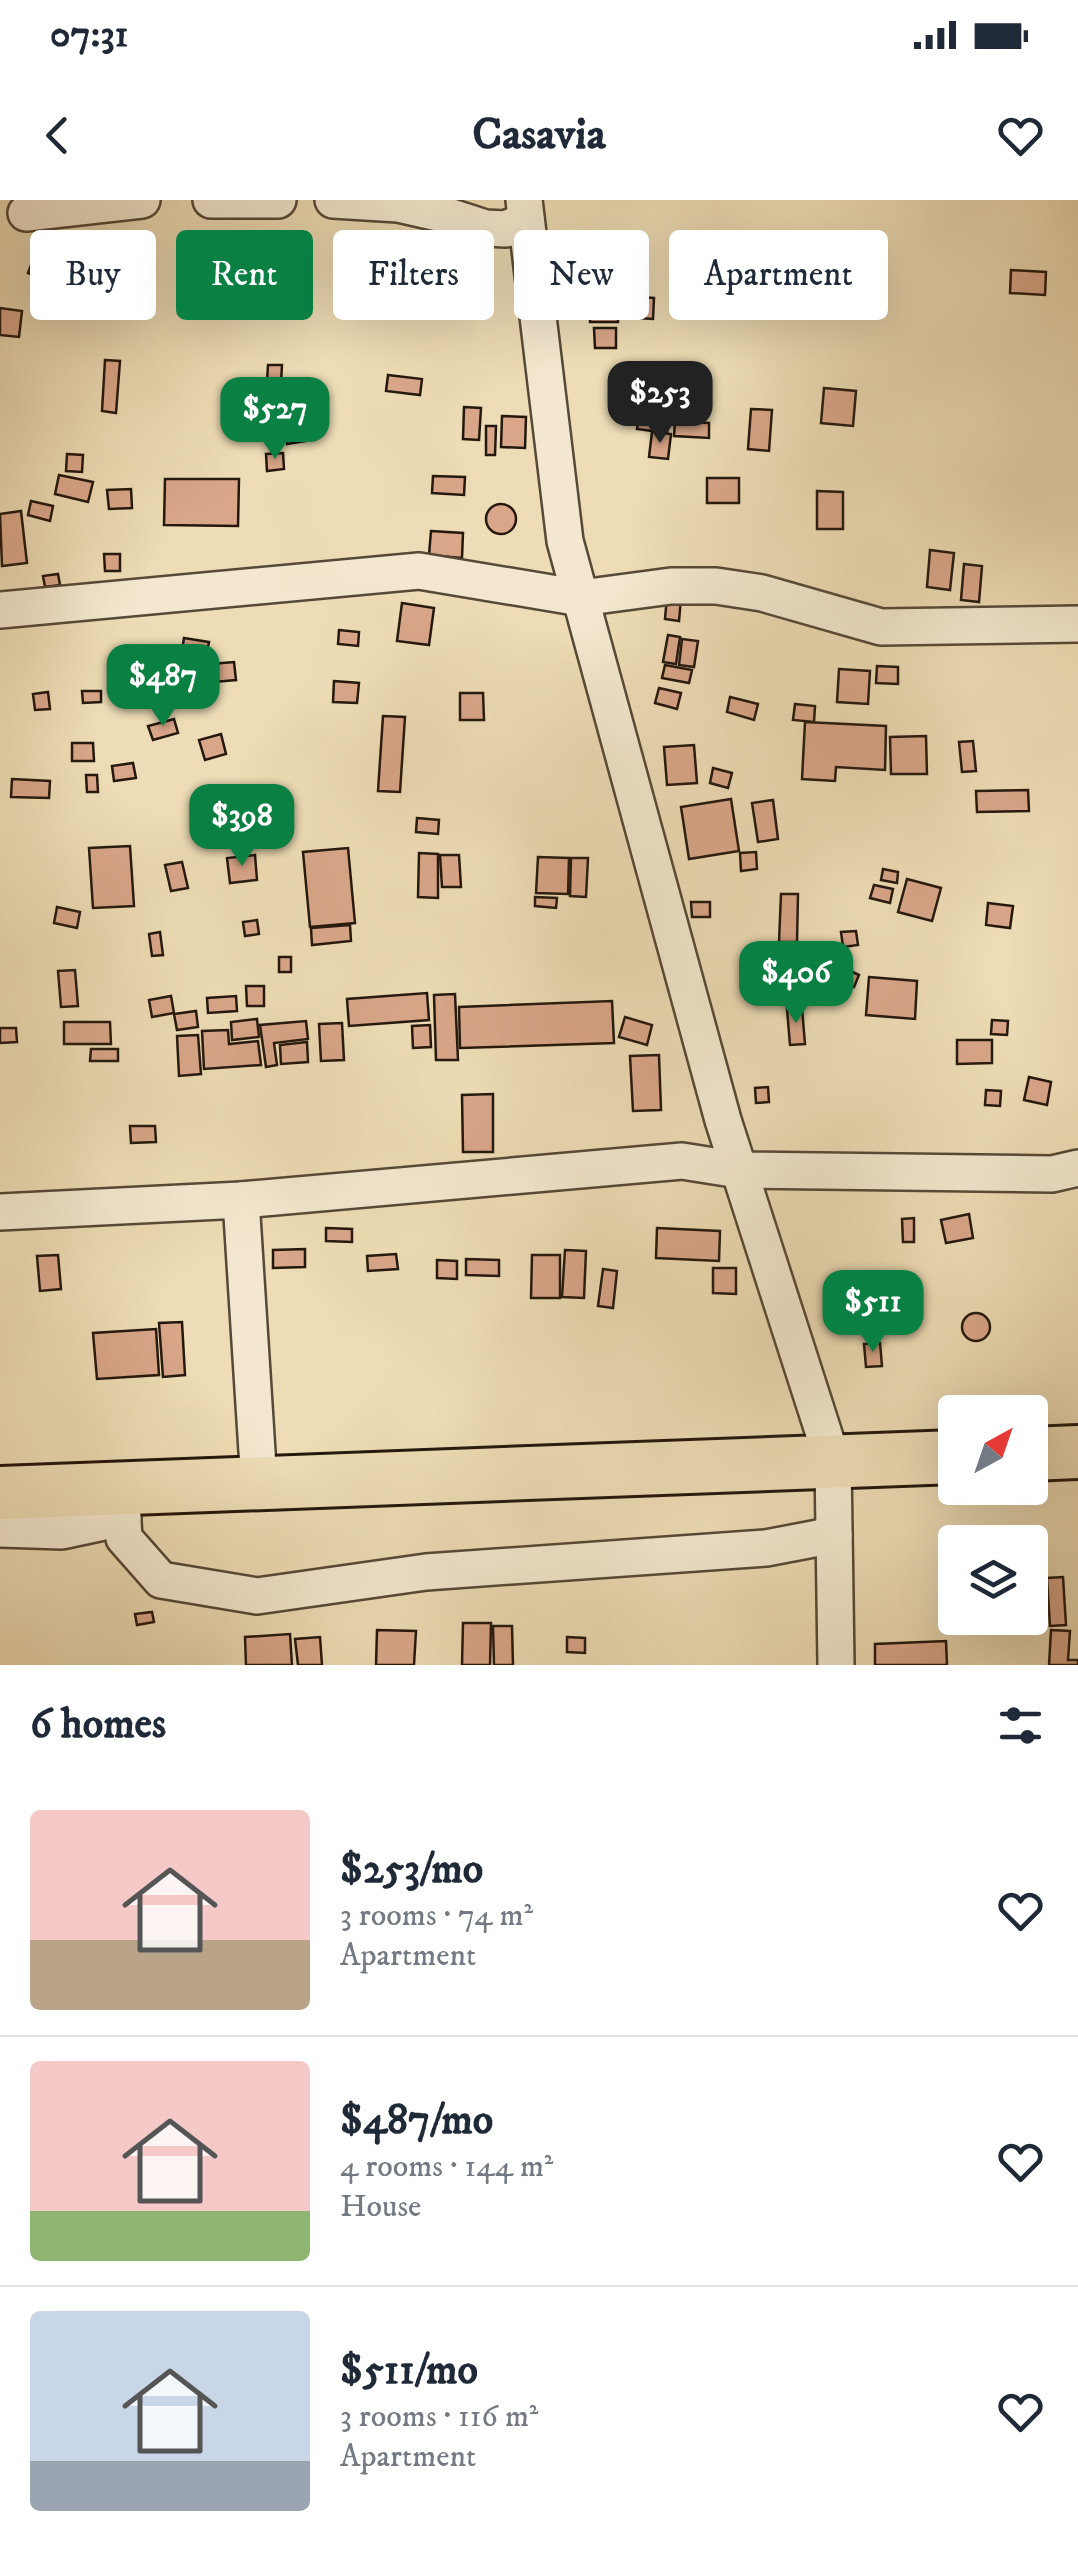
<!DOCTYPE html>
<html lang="en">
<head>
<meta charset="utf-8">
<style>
	:root { --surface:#fff; --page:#f6f6f7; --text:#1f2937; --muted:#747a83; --line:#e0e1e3; --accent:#0b8043 }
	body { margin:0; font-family:"IM FELL DW Pica",serif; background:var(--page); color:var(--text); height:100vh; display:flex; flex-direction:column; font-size:38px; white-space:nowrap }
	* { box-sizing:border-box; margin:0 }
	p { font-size:32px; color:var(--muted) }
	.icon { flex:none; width:55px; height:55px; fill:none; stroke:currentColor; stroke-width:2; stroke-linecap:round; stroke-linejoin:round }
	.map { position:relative; height:1465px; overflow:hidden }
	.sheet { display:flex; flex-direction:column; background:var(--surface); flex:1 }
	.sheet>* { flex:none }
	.guide { position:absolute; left:30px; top:30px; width:1020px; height:90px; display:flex; gap:20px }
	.needle { width:65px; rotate:40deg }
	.tools { position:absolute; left:938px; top:1195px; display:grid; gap:20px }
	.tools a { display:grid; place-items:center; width:110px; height:110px; border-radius:10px; background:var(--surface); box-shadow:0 10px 40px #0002; font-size:50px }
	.price { position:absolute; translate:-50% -85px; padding:0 22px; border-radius:20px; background:var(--accent); color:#fff; font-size:32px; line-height:65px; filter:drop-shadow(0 2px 5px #0008) }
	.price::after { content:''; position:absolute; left:50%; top:60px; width:30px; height:22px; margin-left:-15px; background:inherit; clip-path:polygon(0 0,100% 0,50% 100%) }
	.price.selected { background:#222; color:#fff }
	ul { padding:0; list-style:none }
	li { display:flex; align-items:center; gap:30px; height:250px; padding:0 30px }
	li+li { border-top:2px solid var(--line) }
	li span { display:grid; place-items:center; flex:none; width:280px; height:200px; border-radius:10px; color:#555 }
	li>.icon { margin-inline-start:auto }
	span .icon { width:120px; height:120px; fill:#fffc; stroke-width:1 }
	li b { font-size:42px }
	h2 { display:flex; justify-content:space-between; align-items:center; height:120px; padding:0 30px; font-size:42px }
	.chip { padding:0 35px; border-radius:10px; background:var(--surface); box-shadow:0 10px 40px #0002; font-size:35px; line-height:90px }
	.chip.selected { background:var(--accent); color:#fff }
	.status { display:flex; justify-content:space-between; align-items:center; height:70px; padding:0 50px; background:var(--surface); direction:ltr }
	.status svg { height:28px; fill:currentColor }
	header { display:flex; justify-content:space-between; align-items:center; height:130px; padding:0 30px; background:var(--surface); font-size:45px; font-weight:700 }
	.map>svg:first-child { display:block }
</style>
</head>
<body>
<div class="status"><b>07:31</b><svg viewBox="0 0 49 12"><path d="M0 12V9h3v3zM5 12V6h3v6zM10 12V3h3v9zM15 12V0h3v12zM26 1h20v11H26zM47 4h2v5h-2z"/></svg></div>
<header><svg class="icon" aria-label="back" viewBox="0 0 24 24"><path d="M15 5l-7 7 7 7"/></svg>Casavia<svg class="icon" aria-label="heart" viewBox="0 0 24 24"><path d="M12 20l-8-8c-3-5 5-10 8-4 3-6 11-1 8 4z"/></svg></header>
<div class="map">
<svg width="1078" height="1465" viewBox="0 0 1078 1465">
	<rect width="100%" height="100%" fill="#eddcb5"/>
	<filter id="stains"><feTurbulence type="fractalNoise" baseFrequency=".002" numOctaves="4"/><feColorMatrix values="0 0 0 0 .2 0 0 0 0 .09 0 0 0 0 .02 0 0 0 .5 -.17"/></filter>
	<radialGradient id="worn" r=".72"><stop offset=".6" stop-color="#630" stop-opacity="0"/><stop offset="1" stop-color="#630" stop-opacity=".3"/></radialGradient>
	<g fill="#d9a689" stroke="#24180d" stroke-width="2.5">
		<path d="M41 38 87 55 74 91 28 73Z"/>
		<path d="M224 43H280L281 85 225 84Z"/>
		<path d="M1011 70 1046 72 1045 95 1010 93Z"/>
		<path d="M741 73 742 109 705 110 704 74Z"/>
		<path d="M805 75 824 92 804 114 785 97Z"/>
		<rect x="590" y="89" width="28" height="33"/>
		<path d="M639 97 654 98 653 119 638 118Z"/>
		<path d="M0 108 22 111 19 137 0 135Z"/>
		<path d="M594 128H616V148H595Z"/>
		<path d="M105 160 120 161 116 213 102 211Z"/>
		<path d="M268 165H282L281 183 267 182Z"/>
		<path d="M388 175 422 179 420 195 386 191Z"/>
		<path d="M824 188 856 191 853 226 821 223Z"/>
		<path d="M464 207 481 208 479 240 463 239Z"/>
		<path d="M751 209 772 210 769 251 748 249Z"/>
		<path d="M640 211 670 215 667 233 637 229Z"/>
		<path d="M502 216 526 217 525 248 501 247Z"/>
		<path d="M308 217 312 240 287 244 284 221Z"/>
		<path d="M675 221 709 223V238L674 236Z"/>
		<path d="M486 226H496L495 255H486Z"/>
		<path d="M652 232 671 234 668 259 649 257Z"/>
		<path d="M283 253 284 269 267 271 266 254Z"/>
		<path d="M67 254 83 255 82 272 66 271Z"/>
		<path d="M59 275 93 282 88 302 55 294Z"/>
		<path d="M433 276 465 277 464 295 432 293Z"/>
		<rect x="707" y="278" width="32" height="25"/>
		<path d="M165 279H239L238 326 164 325Z"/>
		<path d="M131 289 132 308 109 309 107 290Z"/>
		<path d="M817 291 843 292V329H817Z"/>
		<path d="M31 301 53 306 50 321 28 315Z"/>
		<circle cx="501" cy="319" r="15"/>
		<path d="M21 311 27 363 2 366 0 314Z"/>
		<path d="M431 331 463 333 462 358 429 355Z"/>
		<path d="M930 350 954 353 950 390 927 387Z"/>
		<path d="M104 354H120V371H105Z"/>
		<path d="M964 364 982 366 979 402 961 400Z"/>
		<path d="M58 374 60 385 45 387 43 376Z"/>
		<path d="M667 396 681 398 679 421 665 419Z"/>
		<path d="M402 403 434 408 429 445 397 441Z"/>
		<path d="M339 430 359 432 358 446 338 444Z"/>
		<path d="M668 435 680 437 676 464 663 462Z"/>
		<path d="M184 438 209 442 205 461 181 457Z"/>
		<path d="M682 439 698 441 694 467 679 465Z"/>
		<path d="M234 462 236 480 214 482 211 464Z"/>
		<path d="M142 465 157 466 156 484 140 483Z"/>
		<path d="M665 465 692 470 689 483 662 478Z"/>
		<path d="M877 466 898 467V484L876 483Z"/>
		<path d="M839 469 870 471 868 504 837 502Z"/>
		<path d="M334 481 359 483 357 503 333 502Z"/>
		<path d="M659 488 681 493 677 509 655 503Z"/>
		<path d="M82 491H101V502L83 503Z"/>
		<path d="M48 492 50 509 35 510 33 494Z"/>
		<path d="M460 493H483L484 520H460Z"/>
		<path d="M730 497 758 504 754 520 727 512Z"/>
		<path d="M795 504 815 506 814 522 793 520Z"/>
		<path d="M383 516 405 517 400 592 378 591Z"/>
		<path d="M174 519 178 533 153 540 148 526Z"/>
		<path d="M805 522 886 526 885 570 836 567 835 581 802 579Z"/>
		<path d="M221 534 226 554 205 560 199 540Z"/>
		<path d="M926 536 927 574H891L890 537Z"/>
		<path d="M973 541 976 571 962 572 959 542Z"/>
		<path d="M72 543H93L94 561H72Z"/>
		<path d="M694 545 697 583 667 585 664 547Z"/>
		<path d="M133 563 136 578 114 581 112 566Z"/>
		<path d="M713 568 732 573 728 588 710 583Z"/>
		<path d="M86 575H97L98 592H87Z"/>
		<path d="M12 579 50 581 49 598 11 597Z"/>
		<path d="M1028 590 1029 611 977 612 976 591Z"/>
		<path d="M731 599 739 651 689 659 681 607Z"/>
		<path d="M773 600 778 639 758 642 752 603Z"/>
		<path d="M417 618 439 620 438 634 416 632Z"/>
		<path d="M130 646 134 706 93 708 89 648Z"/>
		<path d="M348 648 355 723 310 727 303 652Z"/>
		<path d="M756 652 757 669 741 671 740 653Z"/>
		<path d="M419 653 438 654V698L418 697Z"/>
		<path d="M255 655 257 680 230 683 227 658Z"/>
		<path d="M440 655H459L461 687H442Z"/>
		<path d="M538 657 569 658 568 694 536 693Z"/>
		<path d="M571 658H588L586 697 570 696Z"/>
		<path d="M182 662 188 688 171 691 165 665Z"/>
		<path d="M883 669 898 672 897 683 881 680Z"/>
		<path d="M907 679 941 688 932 721 898 712Z"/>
		<path d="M874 685 893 689 890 703 870 698Z"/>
		<path d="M781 694H798L797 742H779Z"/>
		<path d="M535 697 557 698 556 708 535 706Z"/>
		<path d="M691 702H710V717H692Z"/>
		<path d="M988 703 1013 706 1010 728 986 725Z"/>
		<path d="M57 707 80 712 77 728 54 723Z"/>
		<path d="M257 720 259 734 245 736 243 722Z"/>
		<path d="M350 725 351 741 312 745 311 728Z"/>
		<path d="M856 731 858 745 843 747 841 732Z"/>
		<path d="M160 732 163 755 152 756 149 734Z"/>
		<rect x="279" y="757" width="12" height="15"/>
		<path d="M846 769 859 775 854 787 841 781Z"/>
		<path d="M75 770 78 806 61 807 58 771Z"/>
		<path d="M869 777 917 781 915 819 866 815Z"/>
		<path d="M246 786H264V806H247Z"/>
		<path d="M427 793 429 820 349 826 347 799Z"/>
		<path d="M455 794 458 860H436L434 795Z"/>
		<path d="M171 796 174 813 152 817 149 800Z"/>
		<path d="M236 796 237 811 208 813 207 798Z"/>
		<path d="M612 801 614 843 460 848 459 807Z"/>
		<path d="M802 808 805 844 790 845 787 809Z"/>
		<path d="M196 811 198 827 177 830 174 814Z"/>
		<path d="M625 817 652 825 647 845 619 837Z"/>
		<path d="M257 819 259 837 232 840 231 822Z"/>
		<path d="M992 820 1008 821 1007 835 991 834Z"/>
		<path d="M306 821 308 839 274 843 277 865 266 867 260 825Z"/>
		<path d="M64 822H110L111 844H64Z"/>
		<path d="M342 823 344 860 321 861 319 824Z"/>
		<path d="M430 825 431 847 413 848 412 826Z"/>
		<path d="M0 828H16L17 842 0 843Z"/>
		<path d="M228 830 229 844 258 841 261 865 204 869 202 831Z"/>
		<path d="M198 835 201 874 179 876 177 836Z"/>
		<path d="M957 840H992V863L957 864Z"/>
		<path d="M307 842 308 862 281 864 280 845Z"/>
		<path d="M91 849H118V861H90Z"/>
		<path d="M659 855 661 910 633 911 630 856Z"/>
		<path d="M1029 877 1051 882 1047 905 1024 900Z"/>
		<path d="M768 887 769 902 756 903 755 888Z"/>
		<path d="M986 890 1001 891 1000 906 985 905Z"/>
		<path d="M493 894V952H463L462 895Z"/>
		<path d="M130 926H155L156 942 131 943Z"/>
		<path d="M969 1014 973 1038 946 1043 941 1020Z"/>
		<path d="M914 1018V1042H903L902 1019Z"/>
		<path d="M326 1028 352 1029V1042L326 1041Z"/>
		<path d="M657 1028 720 1031 719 1061 656 1058Z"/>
		<path d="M305 1049V1067L273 1068V1050Z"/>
		<path d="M565 1050 586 1051 584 1098 562 1097Z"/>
		<path d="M396 1054 398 1069 368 1071 367 1056Z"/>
		<path d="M58 1055 61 1089 40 1091 37 1056Z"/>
		<path d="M532 1055H560V1098H531Z"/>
		<path d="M466 1059 499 1060V1076L466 1075Z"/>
		<path d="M437 1060 457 1061V1079L437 1078Z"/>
		<path d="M713 1068H736V1094L713 1093Z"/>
		<path d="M603 1069 617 1071 613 1108 598 1106Z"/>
		<path d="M905 1098 907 1124 880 1126 878 1101Z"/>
		<circle cx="976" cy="1127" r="14"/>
		<path d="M182 1122 185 1175 163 1177 159 1123Z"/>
		<path d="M156 1129 159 1175 97 1179 93 1133Z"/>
		<path d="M880 1143 882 1166 866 1167 864 1144Z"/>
		<path d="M1063 1377 1066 1425 1050 1426 1047 1378Z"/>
		<path d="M152 1412 154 1422 137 1425 135 1414Z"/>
		<path d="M463 1423H491L490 1465H462Z"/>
		<path d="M493 1426H512L513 1465H494Z"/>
		<path d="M377 1430 416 1431 414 1465H376Z"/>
		<path d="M1051 1430 1070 1431 1068 1460H1078V1465H1049Z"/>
		<path d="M290 1434 292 1465H246L245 1437Z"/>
		<path d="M320 1437 322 1465H298L295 1439Z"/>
		<path d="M567 1437 585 1438V1453L567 1452Z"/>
		<path d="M946 1441 947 1465H875V1444Z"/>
	</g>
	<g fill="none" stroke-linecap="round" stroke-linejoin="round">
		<defs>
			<g id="minor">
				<path d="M211 0H278"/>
				<path d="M333 0 398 4 442 14 485 28 506 29 526 20"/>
				<path d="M524 0 565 341 723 920 833 1262 836 1465"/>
				<path d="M26 13 142 0"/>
				<path d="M0 410 419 371 581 398 671 386H716L762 393 881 427 1078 424"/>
				<path d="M241 1000 259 1283"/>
				<path d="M0 1012 241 1000 682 961 739 970 1052 974 1078 968"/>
				<path d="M121 1288 124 1338 161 1380 257 1396 426 1372 766 1348 834 1335"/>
				<path d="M0 1329 62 1331 123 1318"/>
			</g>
			<g id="highway">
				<path d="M1030 1254 1078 1252"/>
				<path d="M0 1293 955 1257"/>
			</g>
		</defs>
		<use href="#minor" stroke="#564937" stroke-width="40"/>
		<use href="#highway" stroke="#24180d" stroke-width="58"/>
		<use href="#minor" stroke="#f3e8cf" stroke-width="35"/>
		<use href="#highway" stroke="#eddcb5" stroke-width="52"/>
	</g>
	<rect width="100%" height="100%" filter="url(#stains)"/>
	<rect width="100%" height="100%" fill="url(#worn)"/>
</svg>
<div class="tools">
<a><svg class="needle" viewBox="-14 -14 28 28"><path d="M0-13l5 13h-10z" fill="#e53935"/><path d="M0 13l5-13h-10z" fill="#747a83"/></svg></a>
<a><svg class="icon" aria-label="layers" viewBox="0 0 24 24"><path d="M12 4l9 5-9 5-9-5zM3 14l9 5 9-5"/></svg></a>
</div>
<b class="price selected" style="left:660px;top:246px">$253</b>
<b class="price" style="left:275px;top:262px">$527</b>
<b class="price" style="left:163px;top:529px">$487</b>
<b class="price" style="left:242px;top:669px">$398</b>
<b class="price" style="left:796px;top:826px">$406</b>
<b class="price" style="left:873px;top:1155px">$511</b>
<div class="guide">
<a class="chip">Buy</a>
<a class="chip selected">Rent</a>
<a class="chip">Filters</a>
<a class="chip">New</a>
<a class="chip">Apartment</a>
</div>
</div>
<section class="sheet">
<h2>6 homes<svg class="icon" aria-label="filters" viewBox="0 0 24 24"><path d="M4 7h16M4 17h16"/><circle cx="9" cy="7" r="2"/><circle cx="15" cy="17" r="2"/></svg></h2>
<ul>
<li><span style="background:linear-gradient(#f6c9c9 65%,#b9a48a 0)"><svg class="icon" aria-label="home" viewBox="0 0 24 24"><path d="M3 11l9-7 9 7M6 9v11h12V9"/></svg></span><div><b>$253/mo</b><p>3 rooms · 74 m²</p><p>Apartment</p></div><svg class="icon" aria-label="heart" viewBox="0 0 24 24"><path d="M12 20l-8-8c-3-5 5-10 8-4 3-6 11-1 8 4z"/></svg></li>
<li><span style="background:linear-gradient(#f6c9c9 75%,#8fb573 0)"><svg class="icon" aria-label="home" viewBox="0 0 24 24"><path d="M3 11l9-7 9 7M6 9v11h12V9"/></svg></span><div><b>$487/mo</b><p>4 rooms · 144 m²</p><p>House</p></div><svg class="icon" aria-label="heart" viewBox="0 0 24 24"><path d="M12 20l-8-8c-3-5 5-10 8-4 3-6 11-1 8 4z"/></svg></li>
<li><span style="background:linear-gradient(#c9d6e8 75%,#9aa5b1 0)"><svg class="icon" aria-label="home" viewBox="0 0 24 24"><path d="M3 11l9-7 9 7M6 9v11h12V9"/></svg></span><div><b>$511/mo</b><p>3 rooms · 116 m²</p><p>Apartment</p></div><svg class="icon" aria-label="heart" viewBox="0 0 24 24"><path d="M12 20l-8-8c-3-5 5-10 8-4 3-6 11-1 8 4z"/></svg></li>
</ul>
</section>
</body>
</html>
